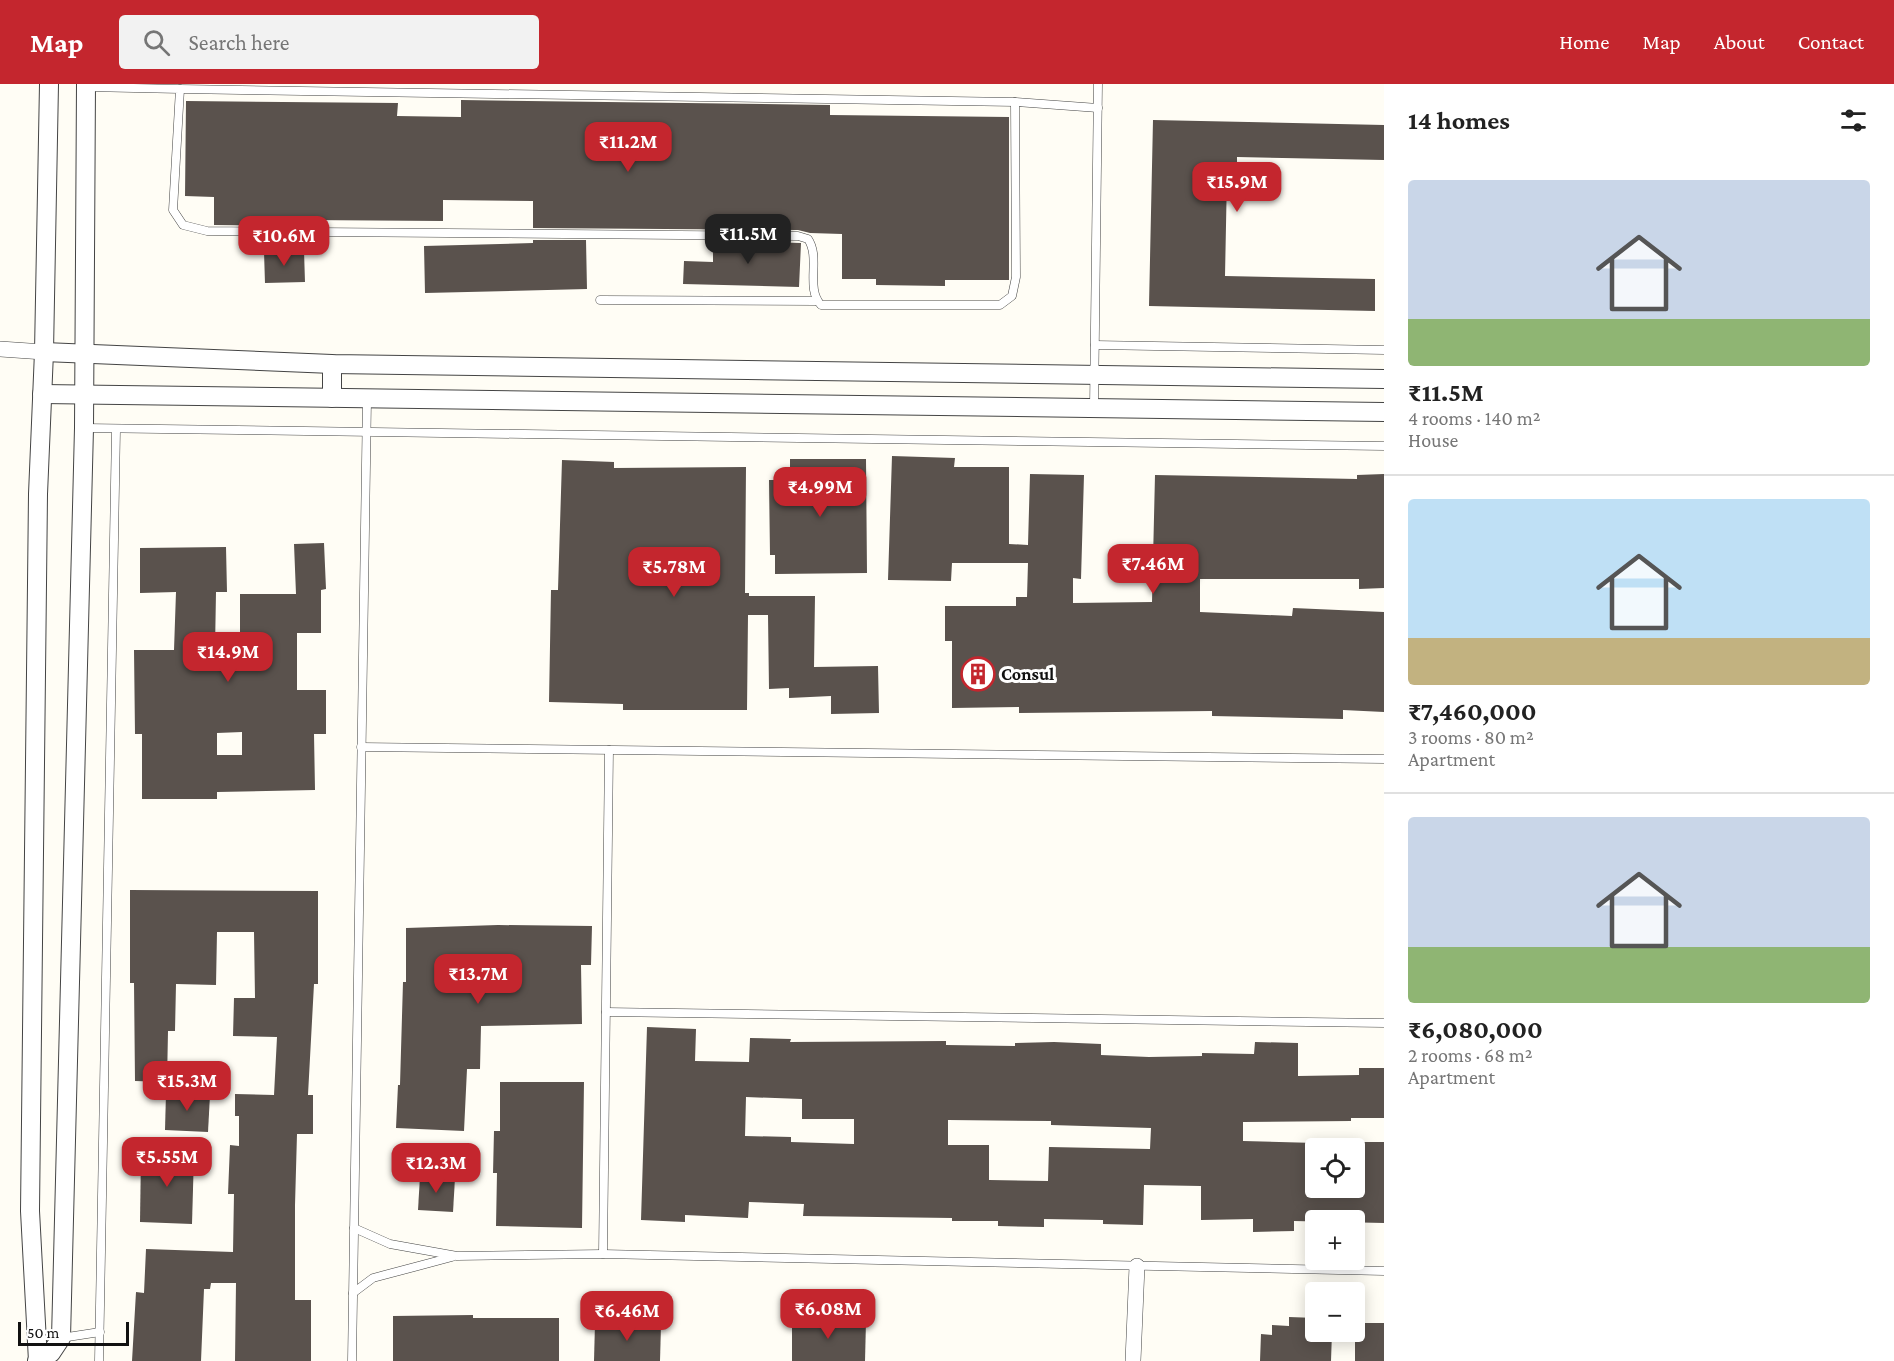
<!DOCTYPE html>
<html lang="en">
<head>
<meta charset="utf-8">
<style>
	:root { --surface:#fff; --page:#f2f2f2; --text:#222; --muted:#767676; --line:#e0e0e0; --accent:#c4262e }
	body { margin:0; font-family:"Crimson Pro",serif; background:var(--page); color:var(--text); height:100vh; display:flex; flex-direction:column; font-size:22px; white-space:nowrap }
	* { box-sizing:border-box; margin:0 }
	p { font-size:20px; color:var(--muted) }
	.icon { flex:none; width:33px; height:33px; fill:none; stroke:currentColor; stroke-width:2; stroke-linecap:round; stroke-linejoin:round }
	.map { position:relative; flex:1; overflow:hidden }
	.panel { display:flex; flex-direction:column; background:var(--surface); width:510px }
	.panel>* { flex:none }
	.tools { position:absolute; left:1305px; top:1054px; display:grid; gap:12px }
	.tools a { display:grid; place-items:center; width:60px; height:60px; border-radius:6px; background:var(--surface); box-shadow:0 3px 15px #0003; font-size:30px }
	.scale { position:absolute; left:18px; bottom:15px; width:111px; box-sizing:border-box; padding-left:6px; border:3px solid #111; border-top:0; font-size:16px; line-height:21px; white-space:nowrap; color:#111; -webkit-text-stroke:4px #fff; paint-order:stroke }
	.price { position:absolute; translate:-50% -51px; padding:0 14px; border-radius:12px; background:var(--accent); color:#fff; font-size:20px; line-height:39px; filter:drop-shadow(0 2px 3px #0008) }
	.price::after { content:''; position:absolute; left:50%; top:36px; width:18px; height:14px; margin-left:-9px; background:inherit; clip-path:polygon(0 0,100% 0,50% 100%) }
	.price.active { background:#222; color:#fff }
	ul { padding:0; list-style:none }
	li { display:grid; align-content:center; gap:12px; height:318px; padding:0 24px }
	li+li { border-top:2px solid var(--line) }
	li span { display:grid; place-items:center; height:186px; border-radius:6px; color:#555 }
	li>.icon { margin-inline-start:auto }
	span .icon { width:108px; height:108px; fill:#fffc; stroke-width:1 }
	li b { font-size:26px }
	h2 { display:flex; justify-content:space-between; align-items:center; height:72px; padding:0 24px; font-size:26px }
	header { display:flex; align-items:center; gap:36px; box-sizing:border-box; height:84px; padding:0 30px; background:var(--accent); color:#fff }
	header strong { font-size:28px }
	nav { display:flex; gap:33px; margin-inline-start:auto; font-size:21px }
	.search { width:420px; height:54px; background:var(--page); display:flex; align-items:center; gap:15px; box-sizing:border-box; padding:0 21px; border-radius:6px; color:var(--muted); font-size:22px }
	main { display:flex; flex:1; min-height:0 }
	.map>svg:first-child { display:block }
</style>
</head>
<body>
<header>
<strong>Map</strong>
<div class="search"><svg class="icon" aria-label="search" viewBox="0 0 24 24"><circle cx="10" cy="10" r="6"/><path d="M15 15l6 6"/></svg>Search here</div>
<nav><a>Home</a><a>Map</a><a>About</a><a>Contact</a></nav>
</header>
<main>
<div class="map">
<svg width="1384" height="1277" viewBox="0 0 1384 1277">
	<rect width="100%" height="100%" fill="#fffdf5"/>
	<g fill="#5a524d" fill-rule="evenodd">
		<path d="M461 16 830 21V31L1009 33V196H945V202L876 201V195H842V150L810 149 798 146 533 144V117L443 116V137L305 136V142L214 141V113L185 112 186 17 398 19 397 32 461 33Z"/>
		<path d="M1153 36 1384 41V76L1237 73V91H1227L1225 192 1375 195V227L1149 222Z"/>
		<path d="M533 156H586L587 205 425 209 424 162 533 159Z"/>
		<path d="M713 157 801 159 799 203 683 200 684 177 713 178Z"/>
		<path d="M304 167 305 198 265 199 264 168Z"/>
		<path d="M892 372 955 374 954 383H1009V460L1028 461 1030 390 1084 391 1081 495 1073 494V519L1152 518 1155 391 1357 395V391L1384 390V504L1359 505V495H1200V528L1292 532 1293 524 1384 528V628L1343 626V635L1212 632V627L1019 629V623L952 624V557H945V522H1016V513H1027L1028 479H952L951 497 888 496Z"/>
		<path d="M790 375H866L867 489 775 490V471H770L769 396H790Z"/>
		<path d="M562 376 614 378V384L746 383 745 509H749V512H815L814 583 878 582 879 629 831 630V612L789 614V604L769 605 768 531H748L747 626H623V620L549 618 551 506H558Z"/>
		<path d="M324 459 326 505 321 506V549H297V606H326V650H314L315 706 217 708V715H142V650H135L134 566H174L176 508 140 509V464L226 463 227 508H216L215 565H240V510H296L294 460ZM242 648V671H217V649Z"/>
		<path d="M130 806 318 807V900H314L308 1011H313V1050H297L295 1121V1216H311V1277H235L236 1199H211L210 1205H204L201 1277H132L136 1208 144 1209 146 1165 233 1168 234 1110H228L230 1061 239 1062V1032H235V1010L274 1011 277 953 233 952 234 914H255L254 848H217L216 901 176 900 175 947H168L167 998 135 997 134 899H130Z"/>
		<path d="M498 841 592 842 591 881H581L582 940 481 942 480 985H467L464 1047 396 1044 398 1001H400L403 898H406V844Z"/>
		<path d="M647 943 696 945 695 977 749 978 750 954 791 955 790 958 946 957V961L1015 962V959L1054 958 1101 960V971L1149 973 1202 972V969L1254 970 1255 958 1298 959V992L1359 991V984H1384V1034H1351V1037L1243 1038V1057L1316 1059V1104H1354V1058H1384V1139L1294 1137V1147L1253 1148V1135L1201 1136V1102L1144 1101 1143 1141 1103 1140V1136L1044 1135V1143L998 1142V1137H952V1134L803 1132 804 1120 749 1118 748 1134 685 1131V1138L641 1136ZM746 1013 802 1015V1035H854V1060L791 1058V1053L745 1052ZM948 1036 1051 1037V1041L1151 1044 1150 1065 1049 1063 1048 1097 989 1096V1061H948Z"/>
		<path d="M500 998H584L582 1144 496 1142 497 1089H493L494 1047H500Z"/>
		<path d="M166 1009 210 1011 208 1048 165 1046Z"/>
		<path d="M141 1069 194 1070 192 1140 140 1138Z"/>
		<path d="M420 1092 455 1094 453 1128 418 1126Z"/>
		<path d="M473 1231V1234H559V1277H393V1232Z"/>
		<path d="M1289 1233 1316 1234V1248H1332L1331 1277H1260L1261 1250 1272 1251V1241L1289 1242Z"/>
		<path d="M792 1235 866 1237 865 1277H792Z"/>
		<path d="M595 1239 661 1241 660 1277H594Z"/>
		<rect x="1355" y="1239" width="29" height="38"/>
	</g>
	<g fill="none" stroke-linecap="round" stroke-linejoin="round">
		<defs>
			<g id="service">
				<path d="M87 3 180 5 173 126 183 141 207 147 798 152 808 155C821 174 805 204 821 221H1000L1012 212 1016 193 1015 18 1098 24"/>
				<path d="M180 5 1015 18"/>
				<path d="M600 216 817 217"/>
				<path d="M1095 261 1384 266"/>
				<path d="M1094 323 1098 0"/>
				<path d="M85 344 1384 362"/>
				<path d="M361 663 1384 675"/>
				<path d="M606 928 1384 939"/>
				<path d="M354 1144 390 1160 457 1172 603 1170 1384 1187"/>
				<path d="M603 1170 609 666"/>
				<path d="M353 1209 373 1194 452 1173"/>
				<path d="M61 1254 100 1248"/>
				<path d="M99 1277 116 346"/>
				<path d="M352 1277 367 316"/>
			</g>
			<g id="minor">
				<path d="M0 265 44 268"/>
				<path d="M1133 1277 1137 1182"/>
			</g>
			<g id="tertiary">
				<path d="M44 268 332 280 1384 295"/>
				<path d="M42 310 1384 328"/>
				<path d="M332 314V280"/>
				<path d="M37 1277 51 1269 61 1254 84 344 86 0"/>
				<path d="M38 1277 30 1127 38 410 44 268 49 0"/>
			</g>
		</defs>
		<use href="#service" stroke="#444" stroke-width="9"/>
		<use href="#minor" stroke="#444" stroke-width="16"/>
		<use href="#tertiary" stroke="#444" stroke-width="20"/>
		<use href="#service" stroke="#fff" stroke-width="8"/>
		<use href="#minor" stroke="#fff" stroke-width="15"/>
		<use href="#tertiary" stroke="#fff" stroke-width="18"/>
	</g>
	<defs>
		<symbol id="building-ring" viewBox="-11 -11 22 22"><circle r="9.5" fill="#fff" stroke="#c4262e" stroke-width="1.5"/><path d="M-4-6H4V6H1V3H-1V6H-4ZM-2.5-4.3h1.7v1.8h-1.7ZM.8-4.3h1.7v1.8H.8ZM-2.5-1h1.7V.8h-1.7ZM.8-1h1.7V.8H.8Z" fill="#c4262e"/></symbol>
	</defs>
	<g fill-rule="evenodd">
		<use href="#building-ring" x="959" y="571" width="38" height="38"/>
	</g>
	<g text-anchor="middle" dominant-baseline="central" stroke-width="6" stroke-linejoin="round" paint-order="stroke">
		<g font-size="18" font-weight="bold" fill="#111" stroke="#fff" text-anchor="start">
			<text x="1001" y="590">Consul</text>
		</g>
	</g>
</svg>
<div class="tools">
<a><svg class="icon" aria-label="locate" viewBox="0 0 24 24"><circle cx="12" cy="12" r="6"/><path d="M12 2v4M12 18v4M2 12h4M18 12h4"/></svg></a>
<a>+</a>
<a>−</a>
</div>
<div class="scale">50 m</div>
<b class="price" style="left:628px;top:89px">₹11.2M</b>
<b class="price" style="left:1237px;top:129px">₹15.9M</b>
<b class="price active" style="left:748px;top:181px">₹11.5M</b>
<b class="price" style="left:284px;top:183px">₹10.6M</b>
<b class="price" style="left:820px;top:434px">₹4.99M</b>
<b class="price" style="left:1153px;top:511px">₹7.46M</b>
<b class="price" style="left:674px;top:514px">₹5.78M</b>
<b class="price" style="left:228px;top:599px">₹14.9M</b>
<b class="price" style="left:478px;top:921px">₹13.7M</b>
<b class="price" style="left:187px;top:1028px">₹15.3M</b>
<b class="price" style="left:167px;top:1104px">₹5.55M</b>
<b class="price" style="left:436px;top:1110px">₹12.3M</b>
<b class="price" style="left:828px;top:1256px">₹6.08M</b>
<b class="price" style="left:627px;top:1258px">₹6.46M</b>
</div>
<section class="panel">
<h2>14 homes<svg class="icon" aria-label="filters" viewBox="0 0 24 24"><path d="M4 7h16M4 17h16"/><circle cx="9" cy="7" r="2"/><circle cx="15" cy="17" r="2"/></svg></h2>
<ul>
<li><span style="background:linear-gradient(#c9d6e8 75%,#8fb573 0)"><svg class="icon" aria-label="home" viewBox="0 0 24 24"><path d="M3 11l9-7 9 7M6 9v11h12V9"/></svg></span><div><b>₹11.5M</b><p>4 rooms · 140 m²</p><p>House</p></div></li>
<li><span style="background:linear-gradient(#bfe0f5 75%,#c2b280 0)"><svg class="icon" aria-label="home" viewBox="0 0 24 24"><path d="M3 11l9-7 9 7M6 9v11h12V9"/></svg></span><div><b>₹7,460,000</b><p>3 rooms · 80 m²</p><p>Apartment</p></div></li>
<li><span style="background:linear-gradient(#c9d6e8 70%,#8fb573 0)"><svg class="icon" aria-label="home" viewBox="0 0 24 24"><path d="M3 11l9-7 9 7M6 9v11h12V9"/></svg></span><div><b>₹6,080,000</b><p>2 rooms · 68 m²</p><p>Apartment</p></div></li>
</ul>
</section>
</main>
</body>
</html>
